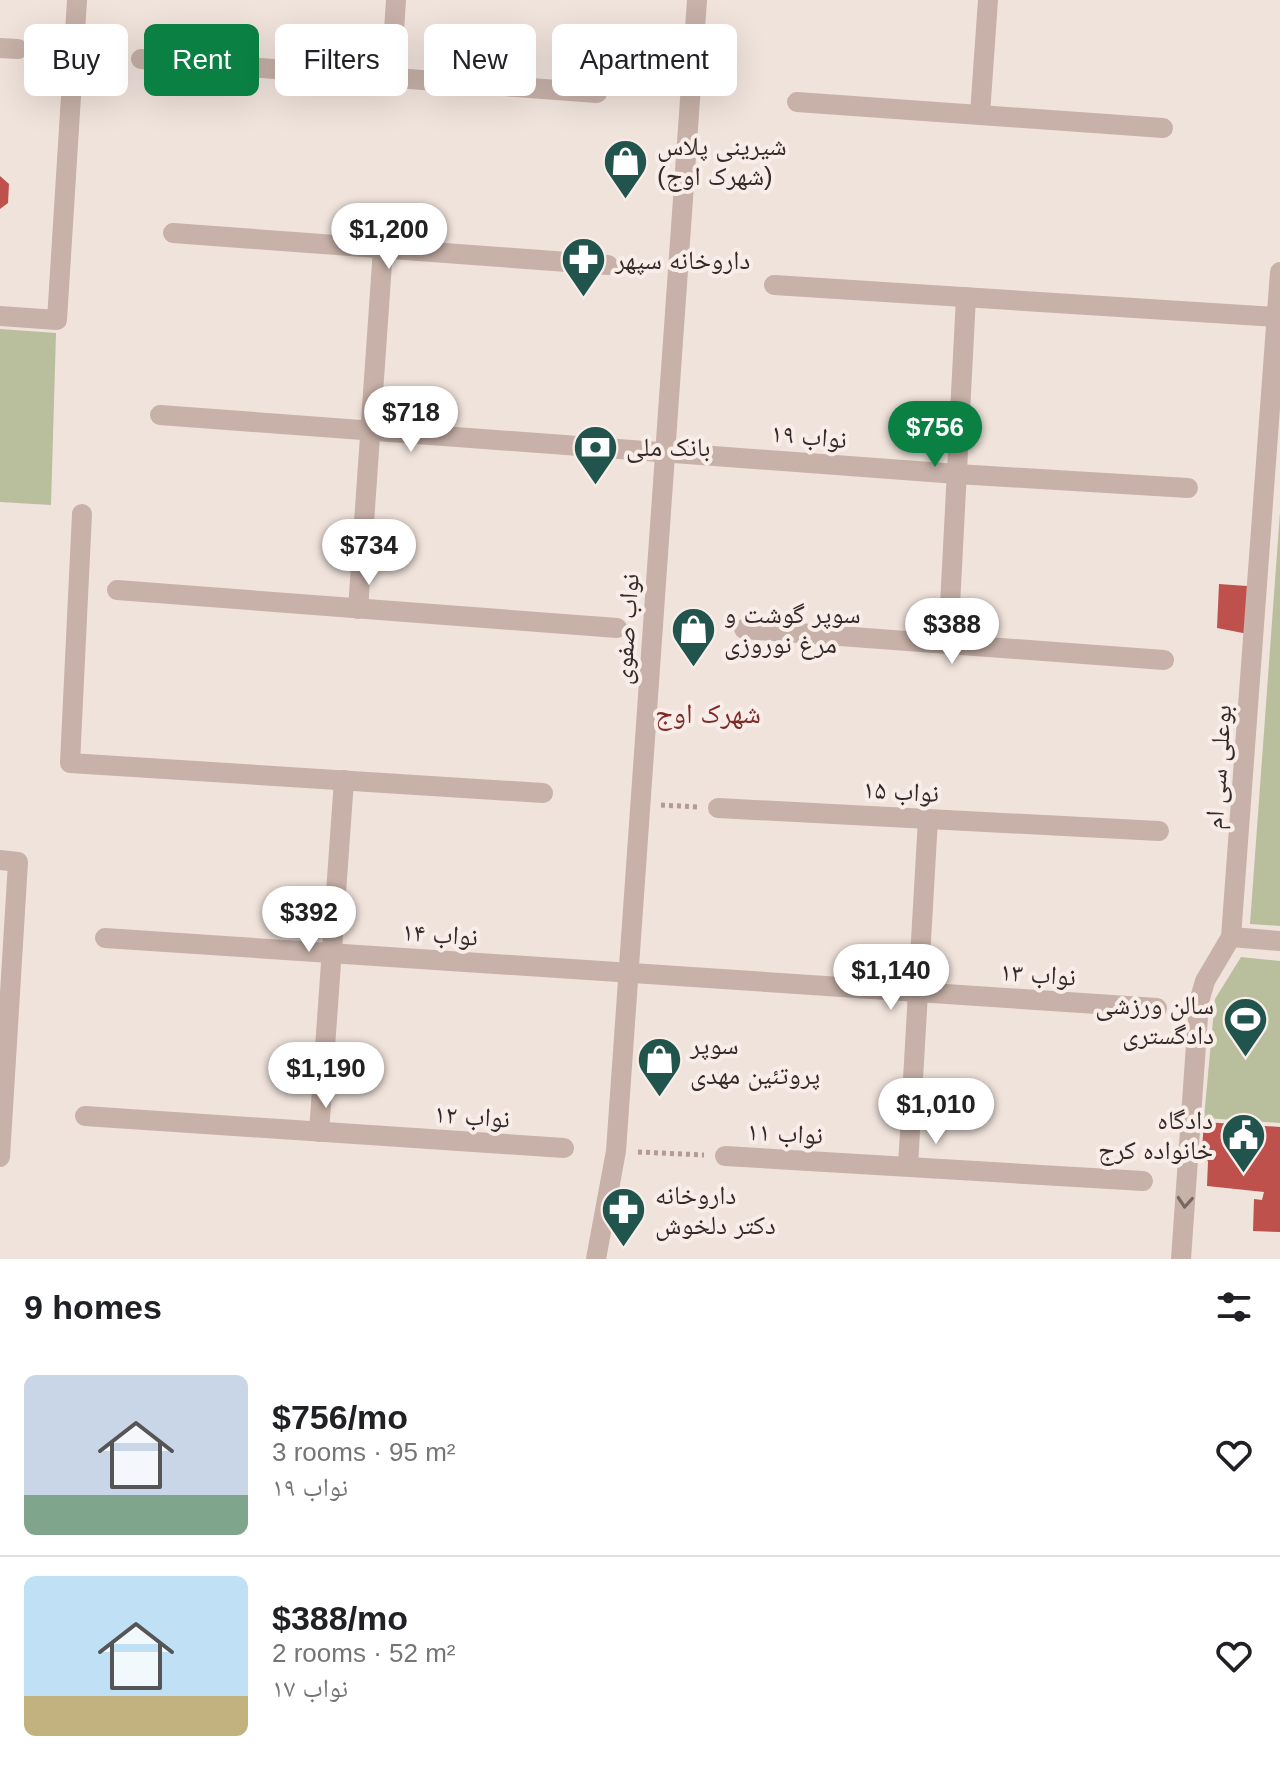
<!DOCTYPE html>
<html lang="en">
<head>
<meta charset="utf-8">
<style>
	:root { --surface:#fff; --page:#f6f6f6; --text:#202124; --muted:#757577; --line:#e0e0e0; --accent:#0b8043 }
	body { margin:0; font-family:Helvetica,"Noto Naskh Arabic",sans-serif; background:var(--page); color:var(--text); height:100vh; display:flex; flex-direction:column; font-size:30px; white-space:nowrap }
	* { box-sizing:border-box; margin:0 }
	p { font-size:26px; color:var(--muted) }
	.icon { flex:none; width:44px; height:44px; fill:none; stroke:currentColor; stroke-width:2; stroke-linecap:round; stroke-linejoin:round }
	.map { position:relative; height:1259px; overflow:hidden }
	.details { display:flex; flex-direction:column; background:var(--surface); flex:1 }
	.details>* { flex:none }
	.banner { position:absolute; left:24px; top:24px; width:800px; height:72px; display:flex; gap:16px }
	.price { position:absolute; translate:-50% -68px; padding:0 18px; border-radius:28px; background:#fff; color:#222; font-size:26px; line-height:52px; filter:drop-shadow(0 2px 4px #0008) }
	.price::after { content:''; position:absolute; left:50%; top:48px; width:24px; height:18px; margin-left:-12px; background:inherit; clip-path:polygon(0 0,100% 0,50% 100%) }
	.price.on { background:var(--accent); color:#fff }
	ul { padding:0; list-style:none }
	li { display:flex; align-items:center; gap:24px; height:200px; padding:0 24px }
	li+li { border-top:2px solid var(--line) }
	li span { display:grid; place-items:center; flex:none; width:224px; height:160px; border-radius:12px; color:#555 }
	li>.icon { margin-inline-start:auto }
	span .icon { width:96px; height:96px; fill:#fffc; stroke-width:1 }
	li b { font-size:34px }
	h2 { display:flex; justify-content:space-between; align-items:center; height:96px; padding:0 24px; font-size:34px }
	.pill { padding:0 28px; border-radius:12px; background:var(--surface); box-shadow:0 8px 32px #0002; font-size:28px; line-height:72px }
	.pill.on { background:var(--accent); color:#fff }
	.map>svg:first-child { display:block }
</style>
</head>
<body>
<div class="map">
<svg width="1280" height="1259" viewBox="0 0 1280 1259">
	<rect width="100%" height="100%" fill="#f0e3dc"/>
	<g fill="#b9be9d">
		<path d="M0 329 56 333 51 505 0 502Z"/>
		<path d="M1280 512V926L1250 924Z"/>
		<path d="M1241 957 1280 961V1123L1204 1118 1215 999Z"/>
	</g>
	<g fill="#be514c">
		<path d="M0 176 9 184 8 203 0 209Z"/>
		<path d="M1219 584 1261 587 1248 634 1217 628Z"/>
		<path d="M1204 1122 1280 1127V1232L1253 1231 1254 1199 1262 1200 1264 1192 1207 1186 1208 1161 1201 1162Z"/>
	</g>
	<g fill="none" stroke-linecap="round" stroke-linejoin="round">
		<g stroke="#b39a93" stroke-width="5" stroke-dasharray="4 4" stroke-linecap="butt">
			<path d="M94 55 120 57"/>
			<path d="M661 805 699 807"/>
			<path d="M638 1152 704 1155"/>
		</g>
		<g stroke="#c7b1a8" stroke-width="20">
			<path d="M0 48 18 49"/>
			<path d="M141 59 597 93"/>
			<path d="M391 77 396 0"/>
			<path d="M797 102 1163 128"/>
			<path d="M980 114 988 0"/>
			<path d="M173 233 608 265"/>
			<path d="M774 285 1277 317"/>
			<path d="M0 316 57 320 77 0"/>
			<path d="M160 415 957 474 1188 488"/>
			<path d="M82 514 70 763 543 793"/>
			<path d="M117 590 617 628"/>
			<path d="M358 609 383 249"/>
			<path d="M744 629 1164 660"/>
			<path d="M948 644 966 297"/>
			<path d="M718 808 1159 831"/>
			<path d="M0 860 18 862 0 1157"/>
			<path d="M1231 937 1280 941"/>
			<path d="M105 938 1157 1008"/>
			<path d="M85 1116 564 1148"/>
			<path d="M319 1132 344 780"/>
			<path d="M725 1156 1143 1181"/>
			<path d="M908 1166 928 819"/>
			<path d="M596 1259 616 1151 697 0"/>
			<path d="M1181 1259 1199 1002 1205 981 1231 937 1280 272"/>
		</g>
	</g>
	<defs><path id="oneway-chevron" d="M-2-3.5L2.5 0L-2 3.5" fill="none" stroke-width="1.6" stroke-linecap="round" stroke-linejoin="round" transform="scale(2)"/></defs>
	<use stroke="#776762" href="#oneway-chevron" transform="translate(1185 1202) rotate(94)"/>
	<defs>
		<symbol id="shop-pin" viewBox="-11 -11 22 30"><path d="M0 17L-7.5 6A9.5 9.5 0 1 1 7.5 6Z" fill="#20544d" stroke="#f8ede8"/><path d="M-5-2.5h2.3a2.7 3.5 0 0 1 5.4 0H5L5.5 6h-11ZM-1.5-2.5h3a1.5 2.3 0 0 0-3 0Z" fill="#fff"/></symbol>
		<symbol id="pharmacy-pin" viewBox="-11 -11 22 30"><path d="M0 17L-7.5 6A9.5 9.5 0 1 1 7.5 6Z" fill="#20544d" stroke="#f8ede8"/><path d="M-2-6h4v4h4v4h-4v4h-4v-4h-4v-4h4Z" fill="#fff"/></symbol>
		<symbol id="bank-pin" viewBox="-11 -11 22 30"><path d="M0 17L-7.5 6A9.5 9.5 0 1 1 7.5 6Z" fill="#20544d" stroke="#f8ede8"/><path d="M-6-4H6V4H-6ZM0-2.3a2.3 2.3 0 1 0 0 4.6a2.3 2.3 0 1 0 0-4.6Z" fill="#fff"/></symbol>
		<symbol id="stadium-pin" viewBox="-11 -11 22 30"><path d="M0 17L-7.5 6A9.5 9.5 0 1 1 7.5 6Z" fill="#20544d" stroke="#f8ede8"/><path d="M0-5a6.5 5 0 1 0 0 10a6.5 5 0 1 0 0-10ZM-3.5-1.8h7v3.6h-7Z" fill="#fff"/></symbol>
		<symbol id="civic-pin" viewBox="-11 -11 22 30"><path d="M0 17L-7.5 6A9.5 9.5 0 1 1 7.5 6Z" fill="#20544d" stroke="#f8ede8"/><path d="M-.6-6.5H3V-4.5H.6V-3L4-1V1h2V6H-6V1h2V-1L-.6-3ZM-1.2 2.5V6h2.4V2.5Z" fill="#fff"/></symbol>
	</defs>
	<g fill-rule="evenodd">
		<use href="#shop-pin" x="600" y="136" width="51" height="69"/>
		<use href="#pharmacy-pin" x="558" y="234" width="51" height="69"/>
		<use href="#bank-pin" x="570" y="422" width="51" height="69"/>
		<use href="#shop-pin" x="668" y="604" width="51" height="69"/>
		<use href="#stadium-pin" x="1220" y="994" width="51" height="69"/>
		<use href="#shop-pin" x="634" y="1034" width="51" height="69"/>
		<use href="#civic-pin" x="1218" y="1110" width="51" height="69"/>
		<use href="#pharmacy-pin" x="598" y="1184" width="51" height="69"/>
	</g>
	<g text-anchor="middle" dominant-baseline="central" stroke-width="8" stroke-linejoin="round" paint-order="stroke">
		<g font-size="26" fill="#352a28" stroke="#f8ede8" text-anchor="start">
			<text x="657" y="146">شیرینی پلاس<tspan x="657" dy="30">(شهرک اوج)</tspan></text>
			<text x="615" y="260">داروخانه سپهر</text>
			<text x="626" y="447">بانک ملی</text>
			<text x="724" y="614">سوپر گوشت و<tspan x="724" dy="30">مرغ نوروزی</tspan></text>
			<text x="1214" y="1005" text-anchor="end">سالن ورزشی<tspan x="1214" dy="30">دادگستری</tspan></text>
			<text x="690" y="1045">سوپر<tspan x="690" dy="30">پروتئین مهدی</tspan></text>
			<text x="1213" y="1120" text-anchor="end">دادگاه<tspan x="1213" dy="30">خانواده کرج</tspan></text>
			<text x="655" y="1195">داروخانه<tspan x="655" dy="30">دکتر دلخوش</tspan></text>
		</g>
		<g font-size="26" fill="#352a28" stroke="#f8ede8">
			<text transform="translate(809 436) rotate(5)">نواب ۱۹</text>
			<text transform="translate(626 629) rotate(-86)">نواب صفوی</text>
			<text transform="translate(1218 767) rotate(-86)">بوعلی سی ام</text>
			<text transform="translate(901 791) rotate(3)">نواب ۱۵</text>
			<text transform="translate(440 934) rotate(4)">نواب ۱۴</text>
			<text transform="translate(1038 974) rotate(4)">نواب ۱۳</text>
			<text transform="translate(472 1116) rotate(4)">نواب ۱۲</text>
			<text transform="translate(785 1133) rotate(3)">نواب ۱۱</text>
		</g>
		<g font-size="28" fill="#7f2a26" stroke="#f8ede8">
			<text x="708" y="713">شهرک اوج</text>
		</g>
	</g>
</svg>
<b class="price" style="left:389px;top:271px">$1,200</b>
<b class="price" style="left:411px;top:454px">$718</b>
<b class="price on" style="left:935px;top:469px">$756</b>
<b class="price" style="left:369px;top:587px">$734</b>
<b class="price" style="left:952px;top:666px">$388</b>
<b class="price" style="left:309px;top:954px">$392</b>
<b class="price" style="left:891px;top:1012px">$1,140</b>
<b class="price" style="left:326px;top:1110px">$1,190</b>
<b class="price" style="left:936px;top:1146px">$1,010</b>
<div class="banner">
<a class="pill">Buy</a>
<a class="pill on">Rent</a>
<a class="pill">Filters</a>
<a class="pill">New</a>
<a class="pill">Apartment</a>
</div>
</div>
<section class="details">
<h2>9 homes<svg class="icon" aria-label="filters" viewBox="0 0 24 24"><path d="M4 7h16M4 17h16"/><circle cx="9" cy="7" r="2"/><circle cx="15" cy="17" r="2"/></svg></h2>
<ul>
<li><span style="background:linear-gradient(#c9d6e8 75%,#7fa58c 0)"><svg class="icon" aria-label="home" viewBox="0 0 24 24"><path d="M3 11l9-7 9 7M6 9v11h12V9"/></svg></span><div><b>$756/mo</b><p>3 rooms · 95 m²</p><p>نواب ۱۹</p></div><svg class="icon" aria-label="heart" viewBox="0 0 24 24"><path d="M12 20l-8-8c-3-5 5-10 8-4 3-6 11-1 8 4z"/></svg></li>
<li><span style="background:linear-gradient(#bfe0f5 75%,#c2b280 0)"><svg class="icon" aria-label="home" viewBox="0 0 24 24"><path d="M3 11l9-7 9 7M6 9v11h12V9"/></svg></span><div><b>$388/mo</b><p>2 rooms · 52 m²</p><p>نواب ۱۷</p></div><svg class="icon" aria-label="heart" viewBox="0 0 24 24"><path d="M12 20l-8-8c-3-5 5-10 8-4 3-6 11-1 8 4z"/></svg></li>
</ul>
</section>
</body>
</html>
